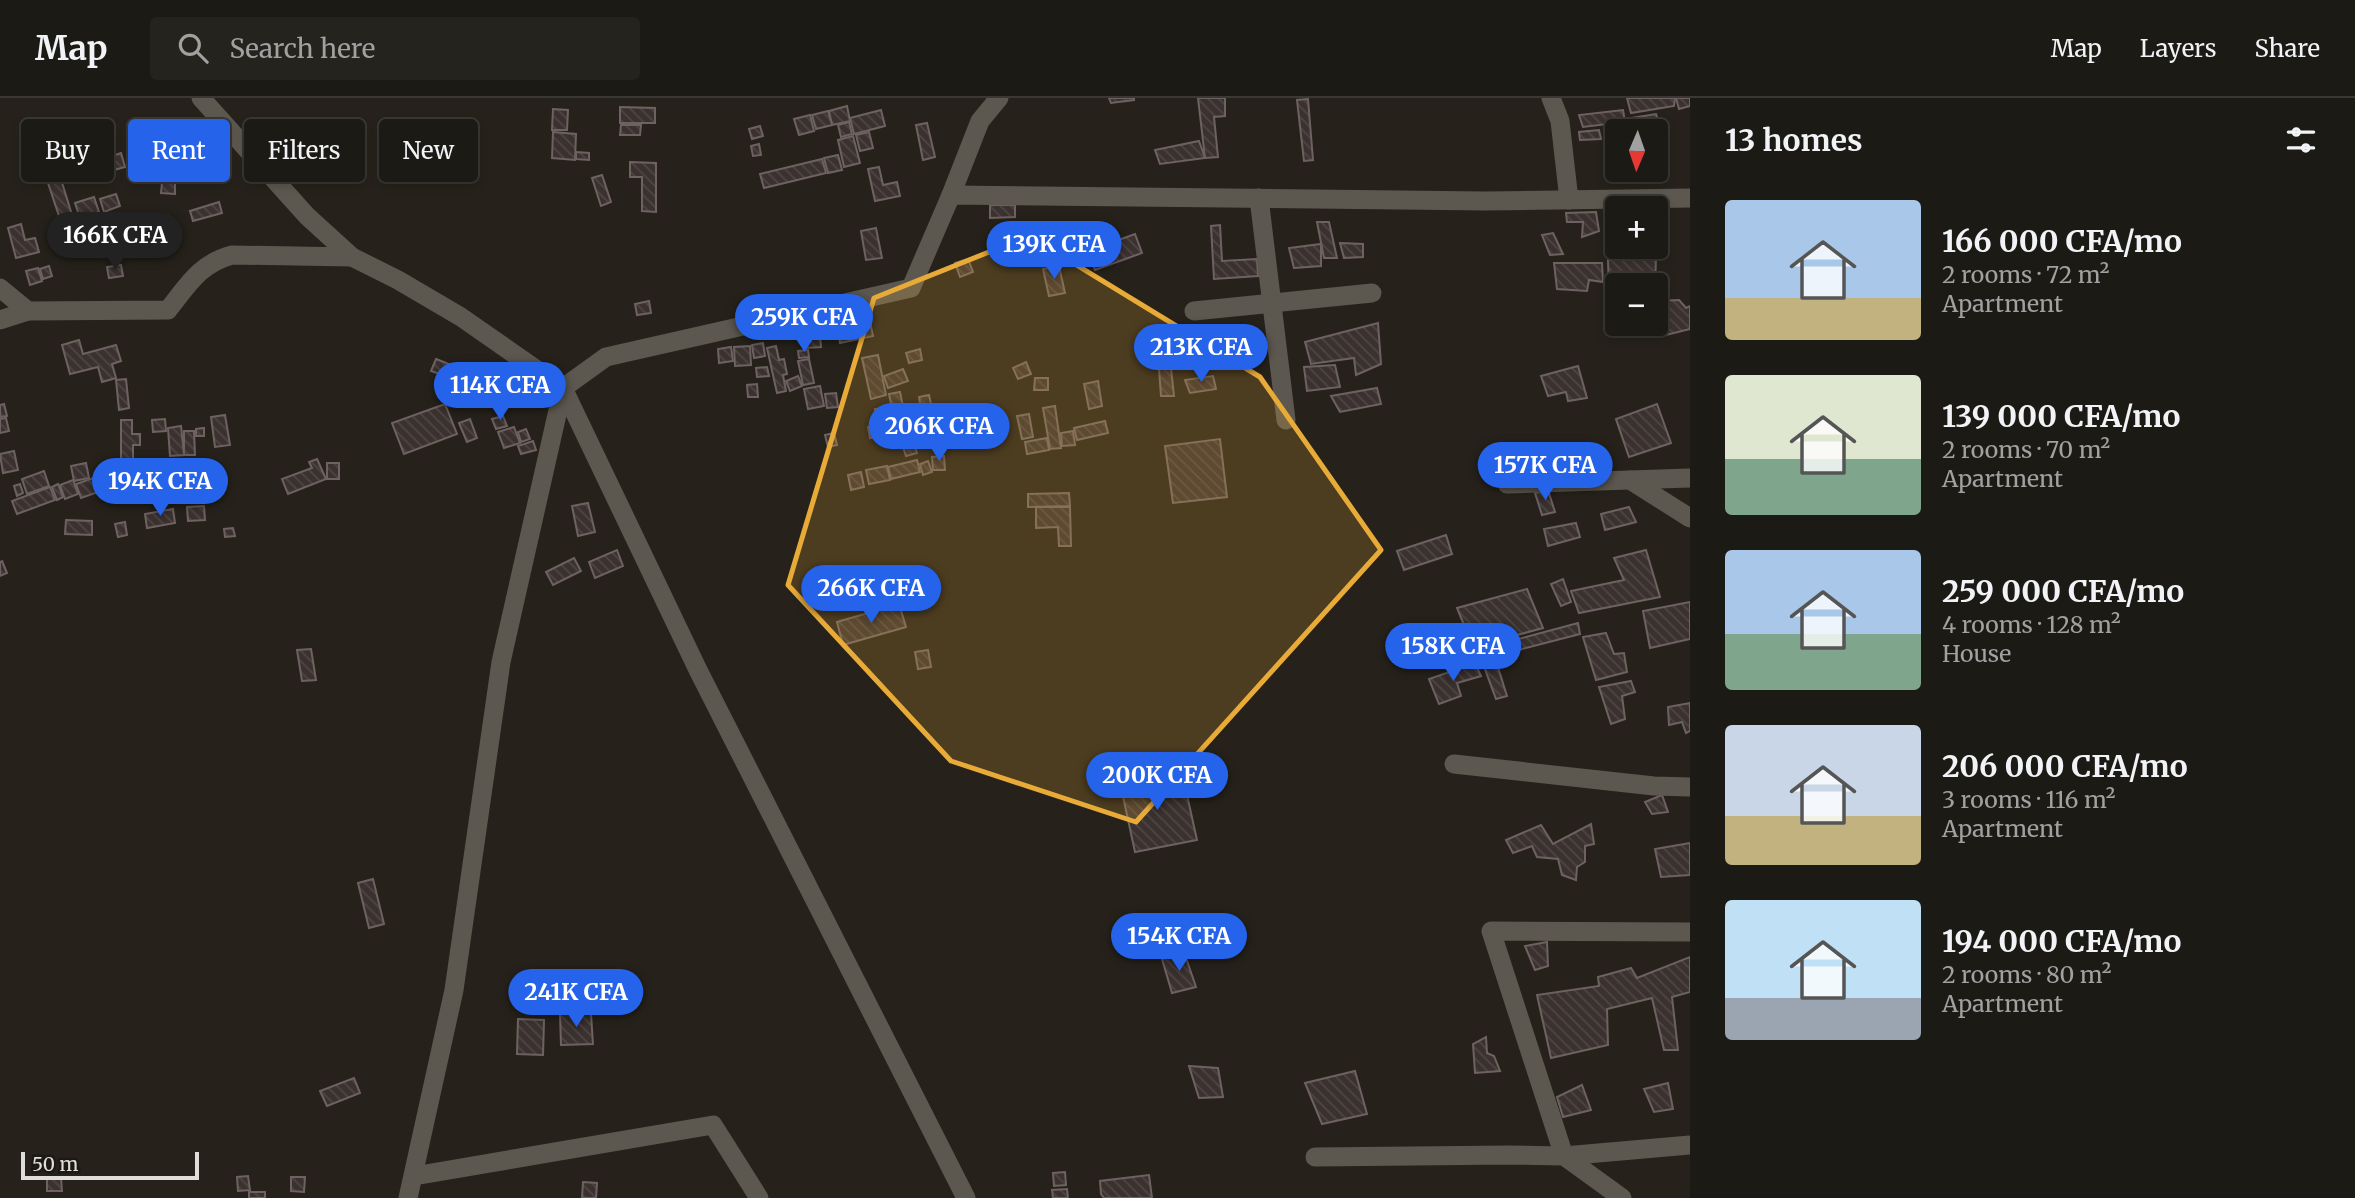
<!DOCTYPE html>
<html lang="en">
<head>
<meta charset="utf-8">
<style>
	:root { --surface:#1c1a14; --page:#25231d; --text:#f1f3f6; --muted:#a0a1a0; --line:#3a3834; --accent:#2563eb }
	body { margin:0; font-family:Merriweather,serif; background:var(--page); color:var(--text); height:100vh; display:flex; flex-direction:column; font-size:26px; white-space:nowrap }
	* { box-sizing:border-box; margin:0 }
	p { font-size:23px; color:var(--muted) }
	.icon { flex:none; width:38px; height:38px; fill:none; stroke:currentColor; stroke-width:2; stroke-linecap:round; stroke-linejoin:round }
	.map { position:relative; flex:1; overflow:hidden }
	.drawer { display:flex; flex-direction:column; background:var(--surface); width:665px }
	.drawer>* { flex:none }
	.top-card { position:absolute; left:21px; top:21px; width:665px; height:63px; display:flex; gap:14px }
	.needle { width:46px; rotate:182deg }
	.controls { position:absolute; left:1605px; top:21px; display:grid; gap:14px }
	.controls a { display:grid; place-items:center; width:63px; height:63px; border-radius:7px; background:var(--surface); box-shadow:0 4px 10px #0003,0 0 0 2px var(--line); font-size:35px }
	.scale { position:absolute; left:21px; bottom:18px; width:178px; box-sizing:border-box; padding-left:7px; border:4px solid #e0ded9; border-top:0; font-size:19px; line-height:24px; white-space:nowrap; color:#e0ded9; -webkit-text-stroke:5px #1c1912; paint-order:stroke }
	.price { position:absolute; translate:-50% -60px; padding:0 16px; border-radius:24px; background:var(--accent); color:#fff; font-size:23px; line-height:46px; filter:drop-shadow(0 2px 4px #0008) }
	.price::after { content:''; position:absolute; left:50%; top:42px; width:21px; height:16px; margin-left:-10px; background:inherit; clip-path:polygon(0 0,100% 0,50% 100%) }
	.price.selected { background:#222; color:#fff }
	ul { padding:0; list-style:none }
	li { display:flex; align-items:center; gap:21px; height:175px; padding:0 35px }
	li span { display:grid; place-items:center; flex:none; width:196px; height:140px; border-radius:7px; color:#555 }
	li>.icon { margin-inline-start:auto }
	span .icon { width:84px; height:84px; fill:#fffc; stroke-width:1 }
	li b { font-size:30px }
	h2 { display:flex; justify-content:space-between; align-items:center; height:84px; padding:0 35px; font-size:30px }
	.pill { padding:0 24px; border-radius:7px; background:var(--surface); box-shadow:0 4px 10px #0003,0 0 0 2px var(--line); font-size:24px; line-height:63px }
	.pill.selected { background:var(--accent); color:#fff }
	header { display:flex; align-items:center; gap:42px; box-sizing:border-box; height:98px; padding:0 35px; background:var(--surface); border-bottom:2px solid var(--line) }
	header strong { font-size:33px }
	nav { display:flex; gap:38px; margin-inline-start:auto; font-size:24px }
	.search { width:490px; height:63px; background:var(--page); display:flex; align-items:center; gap:18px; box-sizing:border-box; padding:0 24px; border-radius:7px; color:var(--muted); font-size:26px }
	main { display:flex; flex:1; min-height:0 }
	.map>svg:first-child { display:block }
</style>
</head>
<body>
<header>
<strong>Map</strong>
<div class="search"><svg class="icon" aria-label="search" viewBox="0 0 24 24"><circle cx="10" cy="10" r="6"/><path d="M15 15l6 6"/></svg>Search here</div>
<nav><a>Map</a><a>Layers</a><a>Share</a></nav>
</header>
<main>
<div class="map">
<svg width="1690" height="1100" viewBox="0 0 1690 1100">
	<defs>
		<pattern id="building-back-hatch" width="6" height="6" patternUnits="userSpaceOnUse" patternTransform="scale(1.75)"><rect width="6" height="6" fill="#3b3230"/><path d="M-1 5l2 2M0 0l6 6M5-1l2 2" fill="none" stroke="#4e4644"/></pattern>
	</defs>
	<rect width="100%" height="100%" fill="#26221b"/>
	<g fill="url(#building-back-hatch)" stroke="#6d6261" stroke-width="2">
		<path d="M1109 0H1134V2L1111 5Z"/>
		<path d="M1198 0H1225V18L1214 19 1218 59 1205 60Z"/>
		<path d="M1627 0H1675L1674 8 1631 15Z"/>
		<path d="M1676 0H1690V8L1679 11Z"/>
		<path d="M1308 1 1313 62 1304 63 1297 2Z"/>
		<path d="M847 8 850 23 832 27 829 13Z"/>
		<path d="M620 9 655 10V25H620Z"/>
		<path d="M553 11 568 12 567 32H552Z"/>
		<path d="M881 12 885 28 854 36 850 20Z"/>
		<path d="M1623 12 1625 24 1583 29 1579 17Z"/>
		<path d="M828 13 832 27 816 31 812 17Z"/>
		<path d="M1656 16 1664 41 1656 43V33H1634L1631 20Z"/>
		<path d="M810 17 814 33 799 37 794 21Z"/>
		<path d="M849 24 852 36 841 39 838 27Z"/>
		<path d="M927 25 935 59 923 62 916 27Z"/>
		<path d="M621 27H641L640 37H620Z"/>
		<path d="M760 28 763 38 752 41 749 31Z"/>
		<path d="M1626 29 1627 33H1617V38L1607 40 1605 32Z"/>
		<path d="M1599 32 1601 41 1580 42 1579 34Z"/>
		<path d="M553 34 576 36 575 62 552 60Z"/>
		<path d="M869 34 873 50 860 53 856 37Z"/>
		<path d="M36 38 48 67 35 72 23 43Z"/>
		<path d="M853 38 860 65 844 69 838 42Z"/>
		<path d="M106 39 111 56 76 64 71 50Z"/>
		<path d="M1199 43 1205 60 1160 66 1155 52Z"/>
		<path d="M759 46 761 57 753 58 751 48Z"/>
		<path d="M576 54 589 55V62L576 61Z"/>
		<path d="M121 55 125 69 114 72 109 59Z"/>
		<path d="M838 57 842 72 828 75 824 60Z"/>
		<path d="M822 61 826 75 764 90 760 76Z"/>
		<path d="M630 64 656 65V114L642 113V79H630Z"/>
		<path d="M879 69 883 87 897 84 900 98 875 103 868 71Z"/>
		<path d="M59 75 73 120 61 124 46 79Z"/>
		<path d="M602 77 611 104 601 108 592 80Z"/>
		<path d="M162 84H175V96L161 95Z"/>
		<path d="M116 96 120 108 104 114 100 101Z"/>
		<path d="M94 99 99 114 80 120 75 105Z"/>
		<path d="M219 104 222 115 193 123 190 113Z"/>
		<path d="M990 107H1015V119L990 120Z"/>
		<path d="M1596 114 1599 133 1582 139 1583 124H1567L1566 115Z"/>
		<path d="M1605 123H1617V136L1607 137Z"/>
		<path d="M1317 124H1329L1337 160H1324Z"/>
		<path d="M21 126 25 142 35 140 39 154 16 160 8 130Z"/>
		<path d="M1220 127 1222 163 1257 161 1258 178 1214 181 1211 128Z"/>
		<path d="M876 130 882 160 866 162 861 133Z"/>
		<path d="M1553 135 1563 156 1550 157 1542 137Z"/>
		<path d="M1135 136 1142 155 1095 172 1088 153Z"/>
		<path d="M1340 145 1363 146V159L1344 160Z"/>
		<path d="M1321 146V168L1294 170 1289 150Z"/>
		<path d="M968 161 973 174 960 179 955 165Z"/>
		<path d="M1656 161 1655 187H1617V196L1609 195 1608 162Z"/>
		<path d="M1554 165H1602L1603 184 1589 182 1587 193 1557 191Z"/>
		<path d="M121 167 123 178 109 180 107 169Z"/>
		<path d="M49 168 52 178 43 181 40 171Z"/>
		<path d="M1059 168 1065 195 1049 198 1043 171Z"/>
		<path d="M38 170 42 183 30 187 26 173Z"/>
		<path d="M1679 202 1686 210 1690 208V231L1662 238 1656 203Z"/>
		<path d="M649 203 651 215 637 217 635 206Z"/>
		<path d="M870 224 873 238 840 245 838 230Z"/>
		<path d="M1378 225 1381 266 1356 277 1354 260 1311 266 1305 244Z"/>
		<path d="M1238 233 1241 250 1183 259 1181 241Z"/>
		<path d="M820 235 821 249 805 250 804 237Z"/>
		<path d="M79 242 83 256 116 247 121 263 112 266 116 280 102 284 98 269 70 276 62 247Z"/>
		<path d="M1168 242 1174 298H1161L1157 244Z"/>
		<path d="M763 245 765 258 754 260 752 247Z"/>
		<path d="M750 248 751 267 735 268 734 249Z"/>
		<path d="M776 248 779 262 784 261 787 276 783 277 786 293 777 295 767 250Z"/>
		<path d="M731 249 733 263 719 265 718 251Z"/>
		<path d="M920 251 922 262 909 265 906 255Z"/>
		<path d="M808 252 809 259 799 260 798 253Z"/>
		<path d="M878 257 886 297 871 301 862 260Z"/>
		<path d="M436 261 449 266 445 278 431 273Z"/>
		<path d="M809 261 814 285 803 287 798 263Z"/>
		<path d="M1026 264 1031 276 1018 281 1013 270Z"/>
		<path d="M1335 267 1340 289 1307 293 1304 269Z"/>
		<path d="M1578 268 1587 300 1568 303 1566 294 1548 298 1541 278Z"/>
		<path d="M767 269 769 278 757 279 756 270Z"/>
		<path d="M903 271 908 283 888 290 884 278Z"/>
		<path d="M798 278 802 288 790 293 786 283Z"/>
		<path d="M1213 278 1216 291 1190 295 1185 282Z"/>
		<path d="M1035 280H1048V292H1034Z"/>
		<path d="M126 281 129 310 119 312 116 282Z"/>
		<path d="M1098 283 1102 308 1089 311 1084 286Z"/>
		<path d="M757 286 758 299H748L747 287Z"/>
		<path d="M820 288 824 308 808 311 804 291Z"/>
		<path d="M1377 290 1381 306 1340 314 1331 298Z"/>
		<path d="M900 294 905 318 894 320 889 296Z"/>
		<path d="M836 295 838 309 827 310 825 296Z"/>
		<path d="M929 297 932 310 921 311 919 299Z"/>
		<path d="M4 306 7 318 0 319V307Z"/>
		<path d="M445 306 457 336 404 356 392 325Z"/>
		<path d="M1657 306 1671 345 1629 359 1616 321Z"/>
		<path d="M1055 308 1061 350 1050 351 1043 310Z"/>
		<path d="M889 309 892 320 877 323 875 311Z"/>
		<path d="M1029 316 1033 339 1022 341 1017 318Z"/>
		<path d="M225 317 230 347 215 349 211 319Z"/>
		<path d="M503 318 507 328 496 331 492 321Z"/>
		<path d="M912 318 914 335 896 338 893 322Z"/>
		<path d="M6 320 9 333 0 335V321Z"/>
		<path d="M165 321 166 333 153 334 152 322Z"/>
		<path d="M470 321 477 340 467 344 459 325Z"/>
		<path d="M121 322H132V336H140V347H133V366H121Z"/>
		<path d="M1105 323 1108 335 1077 342 1074 330Z"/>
		<path d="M891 325 893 336 878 339 875 328Z"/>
		<path d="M181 328 184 357 170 358 168 330Z"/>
		<path d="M927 328 930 342 918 344 915 330Z"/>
		<path d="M514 329 520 345 504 350 498 334Z"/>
		<path d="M868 329H874L876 339 870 340Z"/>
		<path d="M204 330V338H196V331Z"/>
		<path d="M526 331 530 341 521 344 518 334Z"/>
		<path d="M184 333H194L195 357H184Z"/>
		<path d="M1073 333 1075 347 1062 348 1061 335Z"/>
		<path d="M834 335 837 347 828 349 825 337Z"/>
		<path d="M1047 340 1049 352 1027 356 1025 344Z"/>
		<path d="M1220 341 1227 399 1173 405 1165 348Z"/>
		<path d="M533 343 536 352 521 356 518 348Z"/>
		<path d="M914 346 917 355 906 358 903 349Z"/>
		<path d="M14 353 18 372 3 375 0 356Z"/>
		<path d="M944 358 945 372H933L932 359Z"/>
		<path d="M317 361 326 381 288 396 282 381 312 370 309 364Z"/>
		<path d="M917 362 920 374 891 381 888 369Z"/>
		<path d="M928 363 932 374 923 377 920 366Z"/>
		<path d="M86 365 89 380 74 383 71 368Z"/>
		<rect x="327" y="365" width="12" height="16"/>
		<path d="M887 368 890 382 869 386 866 372Z"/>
		<path d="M44 373 49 388 27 396 22 381Z"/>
		<path d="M113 373 117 385 107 388 103 377Z"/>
		<path d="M196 373 197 403 175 404 173 374Z"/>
		<path d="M861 374 864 389 851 392 848 377Z"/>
		<path d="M99 378 104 392 81 400 76 386Z"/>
		<path d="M73 382 78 396 65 401 60 387Z"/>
		<path d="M20 386 23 395 17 398 14 388Z"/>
		<path d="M58 386 63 399 57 402 52 389Z"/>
		<path d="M50 389 55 402 17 416 12 403Z"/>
		<path d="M1548 392 1555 414 1542 417 1535 395Z"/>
		<path d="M1069 395 1070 408 1028 409V396Z"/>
		<path d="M588 405 595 434 578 438 572 408Z"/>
		<path d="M204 408 205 422 188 423 187 409Z"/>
		<path d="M1036 409H1070L1071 448H1059L1058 429 1036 430Z"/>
		<path d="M1629 409 1636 424 1605 432 1601 416Z"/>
		<path d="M173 411 175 425 147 430 145 416Z"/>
		<path d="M66 422 92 423V437L65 436Z"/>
		<path d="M125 424 127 437 118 439 115 426Z"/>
		<path d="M1576 425 1580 439 1548 448 1544 431Z"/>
		<path d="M233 430 235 438 225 439 224 431Z"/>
		<path d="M1446 437 1452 456 1404 472 1397 453Z"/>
		<path d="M617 452 623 468 595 480 589 464Z"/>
		<path d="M1646 452 1660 499 1579 515 1571 493 1624 482 1614 460Z"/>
		<path d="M574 460 581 473 553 487 546 474Z"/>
		<path d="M2 463 7 475 0 478V464Z"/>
		<path d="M1563 481 1571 504 1561 508 1551 486Z"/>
		<path d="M1527 491 1543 530 1473 549 1457 510Z"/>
		<path d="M1690 504V541L1650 550 1643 513Z"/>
		<path d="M899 506 906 529 843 547 837 524Z"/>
		<path d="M1578 525 1580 536 1518 552 1515 542Z"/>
		<path d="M1606 535 1614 556 1624 555 1627 574 1596 582 1583 539Z"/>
		<path d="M311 551 316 582 302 583 297 552Z"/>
		<path d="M928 552 931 569 918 571 915 554Z"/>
		<path d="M1495 560 1507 598 1496 601 1482 563Z"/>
		<path d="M1475 565 1481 578 1457 585 1461 598 1439 606 1429 581Z"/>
		<path d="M1631 583 1635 594 1622 598 1625 621 1611 626 1599 589Z"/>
		<path d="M1690 605V633L1686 635 1682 624 1669 627 1668 609Z"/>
		<path d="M1170 675 1176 697H1187L1197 742 1135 754 1119 680Z"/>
		<path d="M1662 697 1668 714 1652 716 1645 704Z"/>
		<path d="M1591 726 1594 746 1585 748V764L1577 769 1576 782 1562 777 1558 761 1537 759 1532 748 1513 755 1506 742 1541 727 1553 746Z"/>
		<path d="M1690 745V777L1661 779 1655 751Z"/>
		<path d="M373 781 384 826 369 830 358 785Z"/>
		<path d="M1547 844 1548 868 1535 872 1525 848Z"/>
		<path d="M1184 854 1196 889 1172 895 1162 861Z"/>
		<path d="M1690 859V894L1672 899 1678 952H1664L1652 900 1607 911 1608 947 1551 960 1537 897 1599 888 1598 879 1631 870 1637 880Z"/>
		<path d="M560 916H591L593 946 561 947Z"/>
		<path d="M518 921 544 922 543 957 517 956Z"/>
		<path d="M1486 939 1487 955 1494 958 1500 973 1475 975 1473 946Z"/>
		<path d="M1189 968 1218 970 1223 999 1199 1000Z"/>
		<path d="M1355 973 1367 1016 1322 1026 1305 985Z"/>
		<path d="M354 980 360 995 327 1008 320 993Z"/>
		<path d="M1668 985 1673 1011 1654 1014 1644 991Z"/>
		<path d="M1582 987 1591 1012 1563 1019 1557 999Z"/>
		<path d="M1065 1074 1066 1087 1054 1088 1053 1075Z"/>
		<path d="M1149 1077 1152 1100H1104L1101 1096 1100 1083Z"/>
		<path d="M248 1078 250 1092 238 1093 237 1079Z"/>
		<path d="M291 1079H305L304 1094 291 1093Z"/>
		<path d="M61 1080 62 1093H47V1081Z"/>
		<path d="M583 1084 597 1085 596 1100H582Z"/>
		<path d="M1067 1091 1068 1100H1053L1052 1092Z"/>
		<rect x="249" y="1094" width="16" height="6"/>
	</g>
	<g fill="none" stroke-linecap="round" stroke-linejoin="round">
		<g stroke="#5c5850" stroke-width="19">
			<path d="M201 0 307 118 352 159 398 182 461 219 563 290 698 572 966 1100"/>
			<path d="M1551 0 1560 23 1569 102"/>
			<path d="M951 97 980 23 999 0"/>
			<path d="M1259 100 1286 322"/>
			<path d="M0 190 28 213"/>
			<path d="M1194 213 1372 195"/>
			<path d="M0 222 28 213 168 212C188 187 199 166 232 157L352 159"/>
			<path d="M1630 382 1690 420"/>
			<path d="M1507 386 1690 380"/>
			<path d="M1454 666 1654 688 1690 689"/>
			<path d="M1315 1059 1509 1057 1564 1058 1690 1047"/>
			<path d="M414 1078 713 1027 759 1100"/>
			<path d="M408 1100 454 892 501 564 563 290 606 259 911 190 951 97 1486 103 1690 100"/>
			<path d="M1622 1100 1564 1058 1491 833 1690 834"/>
		</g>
	</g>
	<path fill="#e9ab38" fill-opacity="0.2" stroke="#e9ab38" stroke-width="5" stroke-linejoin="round" d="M1029 138 1260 279 1381 452 1136 724 951 663 788 487 874 200Z"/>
</svg>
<div class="controls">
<a><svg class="needle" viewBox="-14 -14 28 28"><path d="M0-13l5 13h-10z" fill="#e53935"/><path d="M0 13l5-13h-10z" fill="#a0a1a0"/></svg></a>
<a>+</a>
<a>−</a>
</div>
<div class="scale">50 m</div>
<b class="price selected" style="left:115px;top:174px">166K CFA</b>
<b class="price" style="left:1054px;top:183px">139K CFA</b>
<b class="price" style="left:804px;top:256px">259K CFA</b>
<b class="price" style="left:1201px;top:286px">213K CFA</b>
<b class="price" style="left:500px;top:324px">114K CFA</b>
<b class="price" style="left:939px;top:365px">206K CFA</b>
<b class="price" style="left:1545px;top:404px">157K CFA</b>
<b class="price" style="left:160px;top:420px">194K CFA</b>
<b class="price" style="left:871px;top:527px">266K CFA</b>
<b class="price" style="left:1453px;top:585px">158K CFA</b>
<b class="price" style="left:1157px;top:714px">200K CFA</b>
<b class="price" style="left:1179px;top:875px">154K CFA</b>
<b class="price" style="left:576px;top:931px">241K CFA</b>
<div class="top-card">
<a class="pill">Buy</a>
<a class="pill selected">Rent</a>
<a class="pill">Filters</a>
<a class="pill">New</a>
</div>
</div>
<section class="drawer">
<h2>13 homes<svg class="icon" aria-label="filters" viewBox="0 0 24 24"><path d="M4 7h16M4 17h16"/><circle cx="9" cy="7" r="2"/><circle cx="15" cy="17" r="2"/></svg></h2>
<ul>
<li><span style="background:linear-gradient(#a9c7e8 70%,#c2b280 0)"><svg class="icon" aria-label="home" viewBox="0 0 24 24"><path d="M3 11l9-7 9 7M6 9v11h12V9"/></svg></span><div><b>166 000 CFA/mo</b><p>2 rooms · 72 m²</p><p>Apartment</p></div></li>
<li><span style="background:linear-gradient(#dfe7d0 60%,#7fa58c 0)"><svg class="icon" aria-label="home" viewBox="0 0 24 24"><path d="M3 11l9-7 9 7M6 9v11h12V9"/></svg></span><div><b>139 000 CFA/mo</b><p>2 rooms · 70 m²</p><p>Apartment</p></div></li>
<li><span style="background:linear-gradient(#a9c7e8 60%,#7fa58c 0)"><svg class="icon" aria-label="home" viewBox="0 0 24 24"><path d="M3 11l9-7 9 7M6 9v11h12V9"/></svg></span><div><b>259 000 CFA/mo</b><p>4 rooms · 128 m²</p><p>House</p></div></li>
<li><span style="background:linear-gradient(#c9d6e8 65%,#c2b280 0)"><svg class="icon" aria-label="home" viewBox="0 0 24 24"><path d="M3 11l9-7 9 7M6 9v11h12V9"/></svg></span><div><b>206 000 CFA/mo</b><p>3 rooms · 116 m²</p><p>Apartment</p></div></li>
<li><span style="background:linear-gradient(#bfe0f5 70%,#9aa5b1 0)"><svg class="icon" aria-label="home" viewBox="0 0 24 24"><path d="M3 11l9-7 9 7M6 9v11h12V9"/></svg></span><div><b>194 000 CFA/mo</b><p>2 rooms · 80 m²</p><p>Apartment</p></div></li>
</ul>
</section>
</main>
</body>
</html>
